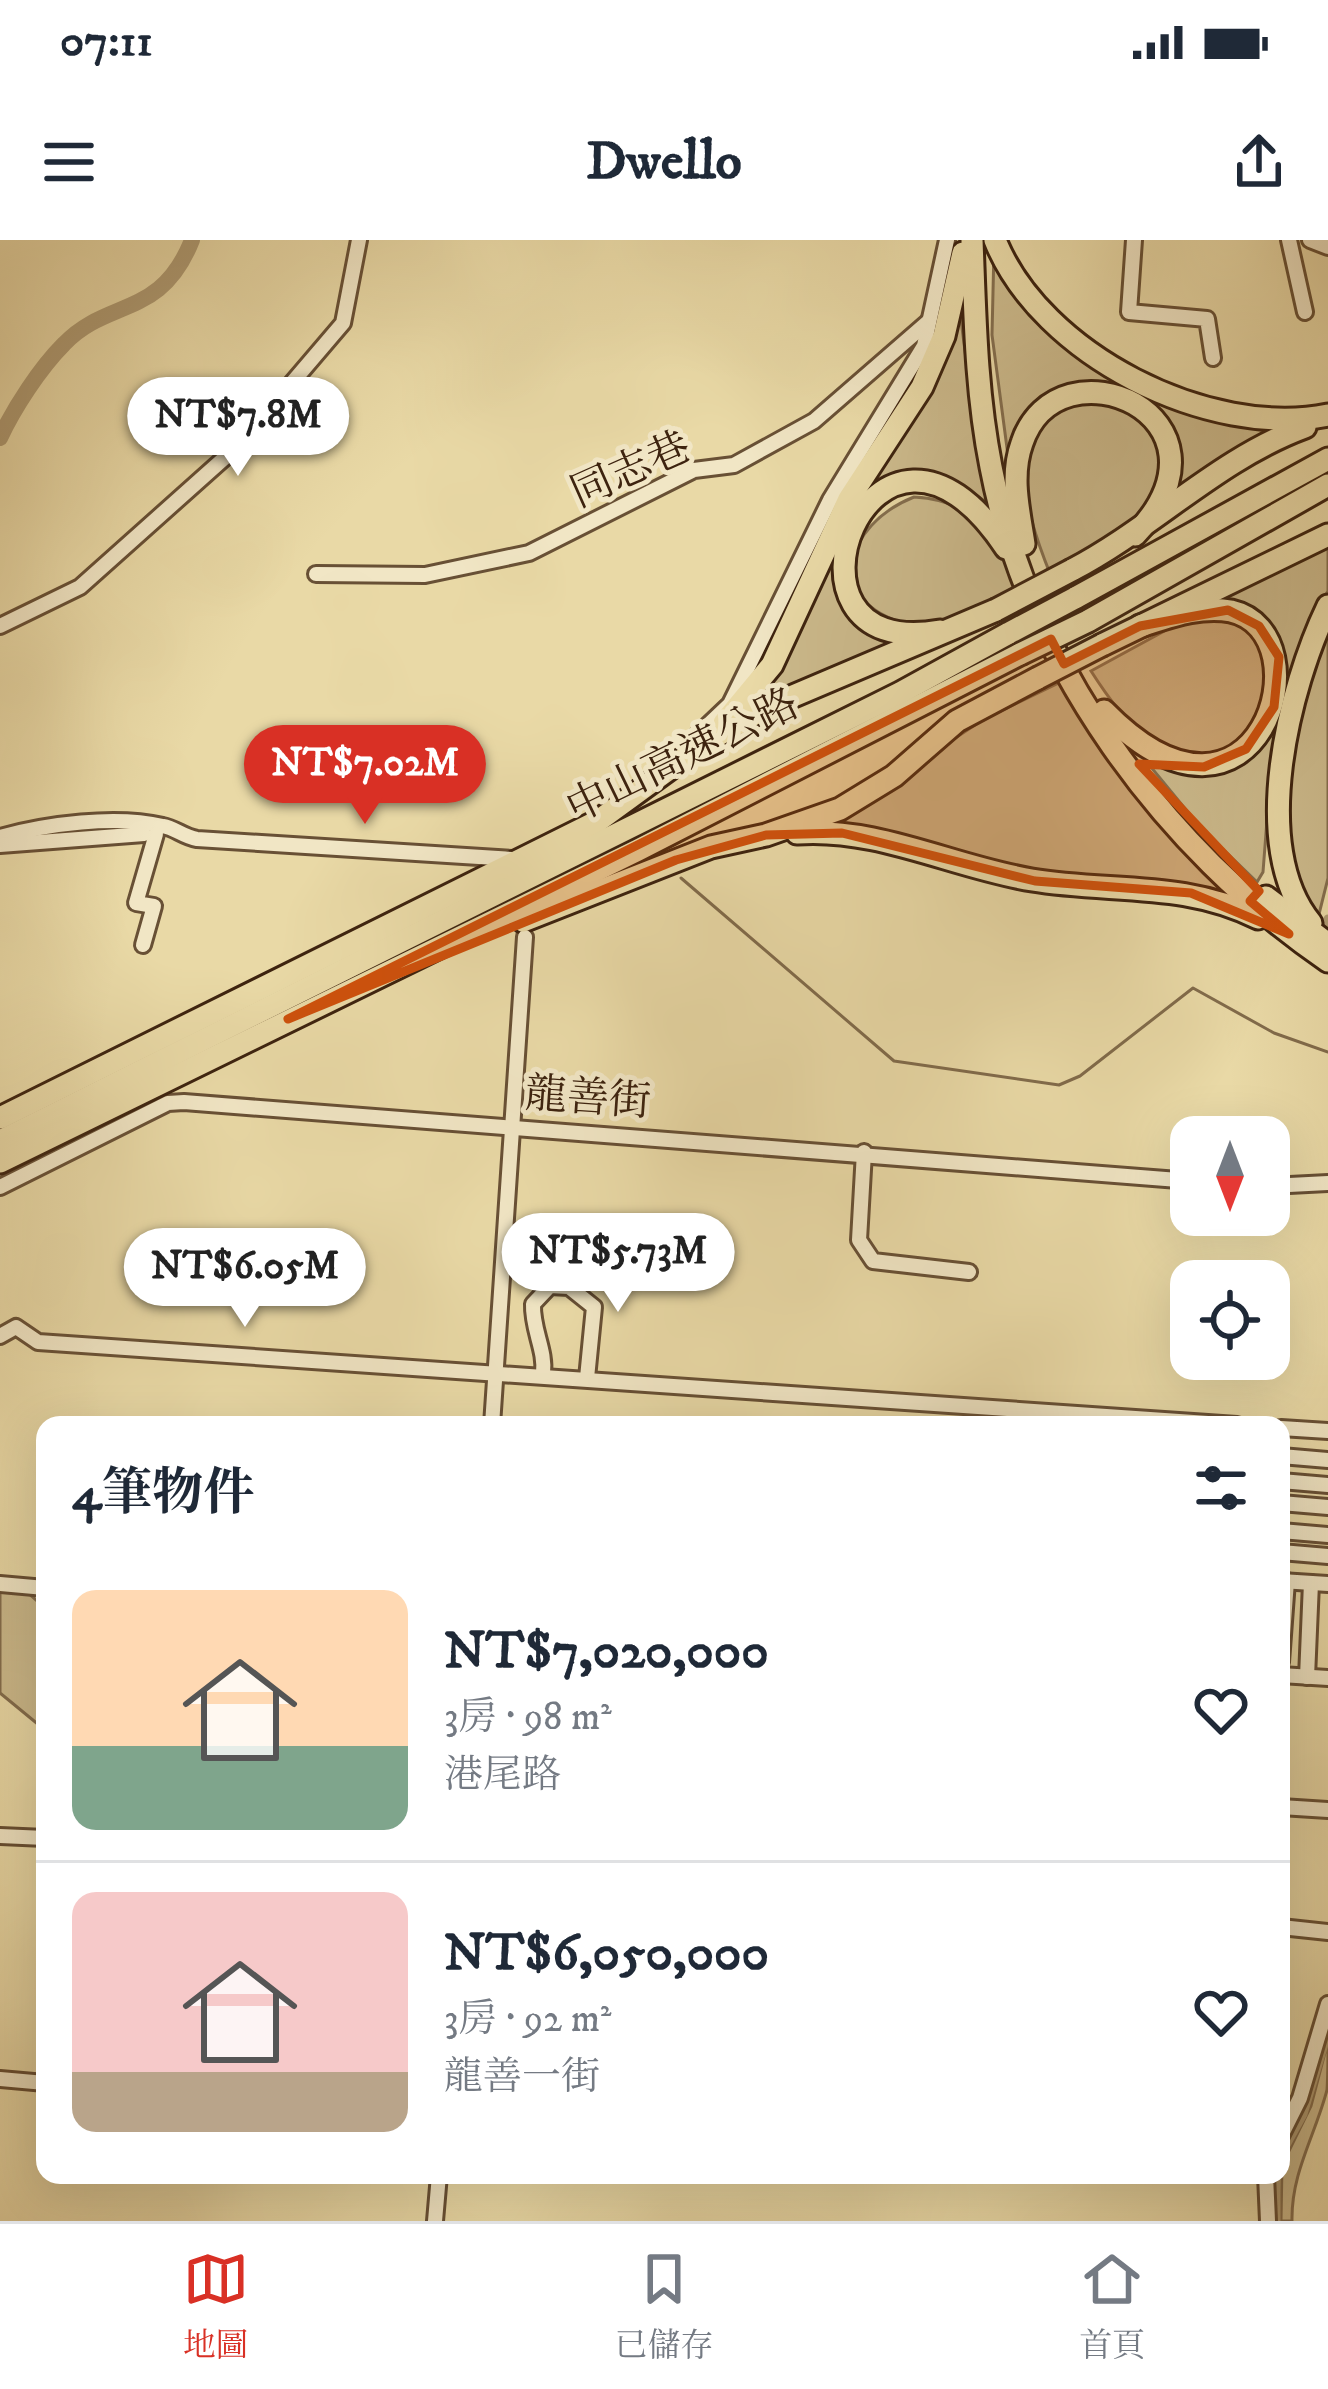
<!DOCTYPE html>
<html lang="zh-TW">
<head>
<meta charset="utf-8">
<style>
	:root { --surface:#fff; --page:#f6f6f7; --text:#1f2937; --muted:#747a83; --line:#e0e1e3; --accent:#d93025 }
	body { margin:0; font-family:"IM FELL DW Pica","Noto Serif TC",serif; background:var(--page); color:var(--text); height:100vh; display:flex; flex-direction:column; font-size:45px; white-space:nowrap }
	* { box-sizing:border-box; margin:0 }
	p { font-size:39px; color:var(--muted) }
	.icon { flex:none; width:66px; height:66px; fill:none; stroke:currentColor; stroke-width:2; stroke-linecap:round; stroke-linejoin:round }
	.map { position:relative; flex:1; overflow:hidden }
	.side { position:absolute; left:36px; top:1176px; width:1254px; height:768px; display:flex; flex-direction:column; background:var(--surface); border-radius:24px; box-shadow:0 12px 48px #0002 }
	.side>* { flex:none }
	.needle { width:78px; rotate:180deg }
	.controls { position:absolute; left:1170px; top:876px; display:grid; gap:24px }
	.controls a { display:grid; place-items:center; width:120px; height:120px; border-radius:24px; background:var(--surface); box-shadow:0 12px 48px #0002; font-size:60px }
	.price { position:absolute; translate:-50% -102px; padding:0 27px; border-radius:42px; background:#fff; color:#222; font-size:39px; line-height:78px; filter:drop-shadow(0 3px 6px #0008) }
	.price::after { content:''; position:absolute; left:50%; top:72px; width:36px; height:27px; margin-left:-18px; background:inherit; clip-path:polygon(0 0,100% 0,50% 100%) }
	.price.active { background:var(--accent); color:#fff }
	ul { padding:0; list-style:none }
	li { display:flex; align-items:center; gap:36px; height:300px; padding:0 36px }
	li+li { border-top:3px solid var(--line) }
	li span { display:grid; place-items:center; flex:none; width:336px; height:240px; border-radius:24px; color:#555 }
	li>.icon { margin-inline-start:auto }
	span .icon { width:144px; height:144px; fill:#fffc; stroke-width:1 }
	li b { font-size:51px }
	h2 { display:flex; justify-content:space-between; align-items:center; height:144px; padding:0 36px; font-size:51px }
	.status { display:flex; justify-content:space-between; align-items:center; height:84px; padding:0 60px; background:var(--surface); direction:ltr }
	.status svg { height:33px; fill:currentColor }
	header { display:flex; justify-content:space-between; align-items:center; height:156px; padding:0 36px; background:var(--surface); font-size:54px; font-weight:700 }
	.tab-bar { display:flex; justify-content:space-around; align-items:center; height:168px; border-top:3px solid var(--line); background:var(--surface); font-size:33px; color:var(--muted) }
	.tab-bar a { display:grid; justify-items:center; gap:6px }
	.tab-bar .active { color:var(--accent) }
	.map>svg:first-child { display:block }
</style>
</head>
<body>
<div class="status"><b>07:11</b><svg viewBox="0 0 49 12"><path d="M0 12V9h3v3zM5 12V6h3v6zM10 12V3h3v9zM15 12V0h3v12zM26 1h20v11H26zM47 4h2v5h-2z"/></svg></div>
<header><svg class="icon" aria-label="menu" viewBox="0 0 24 24"><path d="M4 6h16M4 12h16M4 18h16"/></svg>Dwello<svg class="icon" aria-label="share" viewBox="0 0 24 24"><path d="M12 15V3M7 8l5-5 5 5M5 13v7h14v-7"/></svg></header>
<div class="map">
<svg width="1328" height="1981" viewBox="0 0 1328 1981">
	<rect width="100%" height="100%" fill="#e9d9a6"/>
	<filter id="stains"><feTurbulence type="fractalNoise" baseFrequency=".00167" numOctaves="4"/><feColorMatrix values="0 0 0 0 .2 0 0 0 0 .09 0 0 0 0 .02 0 0 0 .5 -.17"/></filter>
	<radialGradient id="worn" r=".72"><stop offset=".6" stop-color="#630" stop-opacity="0"/><stop offset="1" stop-color="#630" stop-opacity=".3"/></radialGradient>
	<g fill="#ccba8c" stroke="#846e4e" stroke-width="3">
		<path d="M994 9 1002 29C1084 102 1159 191 1277 187L1176 253 1179 222 1117 149 1047 159 1009 223 992 95Z"/>
		<path d="M960 72 973 173 995 268C943 233 939 230 878 250L879 243 870 246 931 147Z"/>
		<path d="M1104 161C1186 188 1171 265 1110 308 1093 319 1070 327 1051 336 1022 264 992 165 1104 161Z"/>
		<path d="M914 257C983 261 992 299 1021 354 995 364 961 387 934 390 926 391 914 386 907 384 822 361 844 285 914 257Z"/>
		<path d="M1328 306V351L1316 370 1271 528 1263 632 1257 642 1201 588 1141 515 1241 516 1281 409 1204 362Z"/>
		<path d="M834 308 852 375 916 402 743 475Z"/>
		<path d="M1217 372 1267 396 1265 481C1249 492 1234 507 1217 516 1166 543 1114 467 1091 431L1192 376Z"/>
		<path d="M1328 387V638L1317 682C1308 670 1295 656 1291 643 1270 571 1298 453 1328 387Z"/>
		<path d="M1065 440 1244 662 1021 632 824 585 984 479Z"/>
		<path d="M0 1348 28 1353 45 1368V1490L0 1453Z"/>
		<path d="M1328 1801C1328 1816 1328 1835 1327 1850 1315 1896 1291 1933 1292 1981H1281L1282 1925 1311 1866Z"/>
	</g>
	<g fill="none" stroke-linecap="round" stroke-linejoin="round">
		<path stroke="#816b4b" stroke-width="3" d="M681 638 894 821 1059 845 1080 836 1193 748 1274 793 1328 812"/>
		<g stroke="#af9b73" stroke-width="9">
			<path d="M1328 684V679"/>
			<path d="M1281 1914 1303 1874 1328 1791"/>
			<path d="M1276 1935V1981"/>
		</g>
		<path stroke="#af9b73" stroke-width="16" d="M0 198C14 168 40 128 64 104 108 58 161 79 192 0"/>
		<defs>
			<g id="minor">
				<path d="M1134 0 1129 72 1207 79 1213 118"/>
				<path d="M1289 0 1305 72"/>
				<path d="M1310 0 1328 7"/>
				<path d="M316 334 425 335 529 313 694 230 734 225 814 181 929 81"/>
				<path d="M0 386 80 347 239 205 343 83 359 0"/>
				<path d="M690 502 730 464 830 260 924 106 947 0"/>
				<path d="M0 597C47 584 115 575 163 586 175 588 184 597 197 599L512 619"/>
				<path d="M0 605 144 594"/>
				<path d="M143 705 154 666 136 663 156 594"/>
				<path d="M864 912 859 1000 873 1021 969 1032"/>
				<path d="M1269 946 1328 943"/>
				<path d="M0 947 168 863 184 862 1191 941"/>
				<path d="M0 1096 16 1087 38 1102 1237 1185"/>
				<path d="M543 1134C546 1110 532 1090 533 1064L550 1046 569 1047 594 1067 587 1138"/>
				<path d="M492 1185 525 697"/>
				<path d="M1281 1188 1328 1191"/>
				<path d="M1281 1216 1328 1220"/>
				<path d="M1281 1241 1328 1245"/>
				<path d="M1281 1263 1328 1267"/>
				<path d="M1281 1291 1328 1295"/>
				<path d="M1281 1312 1328 1316"/>
				<path d="M1281 1341 1328 1344"/>
				<path d="M0 1344 45 1348"/>
				<path d="M1281 1422 1287 1341"/>
				<path d="M1281 1435 1328 1438"/>
				<path d="M1307 1437 1311 1343"/>
				<path d="M1281 1567 1328 1570"/>
				<path d="M0 1596 45 1598"/>
				<path d="M1281 1687 1328 1692"/>
				<path d="M0 1839 45 1843"/>
				<path d="M1281 1896 1300 1858 1328 1764"/>
				<path d="M1266 1935 1268 1981"/>
				<path d="M435 1981 439 1935"/>
			</g>
			<g id="highway">
				<path d="M972 0C975 77 976 151 991 227 1029 425 1164 609 1328 721"/>
				<path d="M995 0C1041 115 1209 199 1328 175"/>
				<path d="M1024 304C1019 271 1010 236 1022 203 1058 95 1248 176 1135 295"/>
				<path d="M1072 330C1154 287 1218 219 1305 187"/>
				<path d="M1075 358 1328 219"/>
				<path d="M1088 381 1328 245"/>
				<path d="M940 391C754 425 873 107 1006 308"/>
				<path d="M1102 405 1328 295"/>
				<path d="M1104 471C1258 628 1328 393 1231 371 1200 365 1169 377 1140 386"/>
				<path d="M724 483 772 425 849 259 922 147 944 96 963 13"/>
				<path d="M797 593C878 587 953 627 1032 640 1110 653 1185 641 1258 678"/>
				<path d="M1266 657 1328 704"/>
				<path d="M523 681 711 607 766 595 840 569 894 536 957 481 1038 438"/>
				<path d="M1311 683C1248 607 1289 447 1328 366"/>
				<path d="M0 878 598 581 705 503 765 468 996 370"/>
				<path d="M0 901 900 453 1009 393"/>
				<path d="M0 922 638 610 1020 414"/>
			</g>
		</defs>
		<use href="#minor" stroke="#685035" stroke-width="20"/>
		<use href="#highway" stroke="#3d230f" stroke-width="27"/>
		<use href="#minor" stroke="#f1e6c5" stroke-width="14"/>
		<use href="#highway" stroke="#e9d9a6" stroke-width="21"/>
		<defs>
			<g id="highway-bridge">
				<path d="M996 370 1072 330"/>
				<path d="M1009 393 1075 358"/>
				<path d="M1020 414 1088 381"/>
				<path d="M1038 438 1102 405"/>
			</g>
		</defs>
		<use href="#highway-bridge" stroke="#3d230f" stroke-width="27" stroke-linecap="butt"/>
		<use href="#highway-bridge" stroke="#e9d9a6" stroke-width="21"/>
	</g>
	<path fill="#ce510c" fill-opacity="0.2" stroke="#ce510c" stroke-width="9" stroke-linejoin="round" d="M1228 370 1259 386 1279 417 1274 467 1246 509 1204 527 1139 524 1259 651 1250 661 1289 694 1191 653 1035 641 842 593 766 595 676 620 288 779 1051 399 1064 424 1140 386Z"/>
	<g text-anchor="middle" dominant-baseline="central" stroke-width="10" stroke-linejoin="round" paint-order="stroke">
		<g font-size="42" fill="#3d230f" stroke="#f1e6c5">
			<text transform="translate(631 231) rotate(-24)">同志巷</text>
			<text transform="translate(683 517) rotate(-26)">中山高速公路</text>
			<text transform="translate(588 859) rotate(4)">龍善街</text>
		</g>
	</g>
	<rect width="100%" height="100%" filter="url(#stains)"/>
	<rect width="100%" height="100%" fill="url(#worn)"/>
</svg>
<div class="controls">
<a><svg class="needle" viewBox="-14 -14 28 28"><path d="M0-13l5 13h-10z" fill="#e53935"/><path d="M0 13l5-13h-10z" fill="#747a83"/></svg></a>
<a><svg class="icon" aria-label="locate" viewBox="0 0 24 24"><circle cx="12" cy="12" r="6"/><path d="M12 2v4M12 18v4M2 12h4M18 12h4"/></svg></a>
</div>
<b class="price" style="left:238px;top:239px">NT$7.8M</b>
<b class="price active" style="left:365px;top:587px">NT$7.02M</b>
<b class="price" style="left:618px;top:1075px">NT$5.73M</b>
<b class="price" style="left:245px;top:1090px">NT$6.05M</b>
<section class="side">
<h2>4筆物件<svg class="icon" aria-label="filters" viewBox="0 0 24 24"><path d="M4 7h16M4 17h16"/><circle cx="9" cy="7" r="2"/><circle cx="15" cy="17" r="2"/></svg></h2>
<ul>
<li><span style="background:linear-gradient(#ffd9b3 65%,#7fa58c 0)"><svg class="icon" aria-label="home" viewBox="0 0 24 24"><path d="M3 11l9-7 9 7M6 9v11h12V9"/></svg></span><div><b>NT$7,020,000</b><p>3房 · 98 m²</p><p>港尾路</p></div><svg class="icon" aria-label="heart" viewBox="0 0 24 24"><path d="M12 20l-8-8c-3-5 5-10 8-4 3-6 11-1 8 4z"/></svg></li>
<li><span style="background:linear-gradient(#f6c9c9 75%,#b9a48a 0)"><svg class="icon" aria-label="home" viewBox="0 0 24 24"><path d="M3 11l9-7 9 7M6 9v11h12V9"/></svg></span><div><b>NT$6,050,000</b><p>3房 · 92 m²</p><p>龍善一街</p></div><svg class="icon" aria-label="heart" viewBox="0 0 24 24"><path d="M12 20l-8-8c-3-5 5-10 8-4 3-6 11-1 8 4z"/></svg></li>
</ul>
</section>
</div>
<nav class="tab-bar">
<a class="active"><svg class="icon" aria-label="map" viewBox="0 0 24 24"><path d="M3 6l6-2 6 2 6-2v14l-6 2-6-2-6 2zM9 4v14M15 6v14"/></svg>地圖</a>
<a><svg class="icon" aria-label="saved" viewBox="0 0 24 24"><path d="M7 4h10v16l-5-4-5 4z"/></svg>已儲存</a>
<a><svg class="icon" aria-label="home" viewBox="0 0 24 24"><path d="M3 11l9-7 9 7M6 9v11h12V9"/></svg>首頁</a>
</nav>
</body>
</html>
